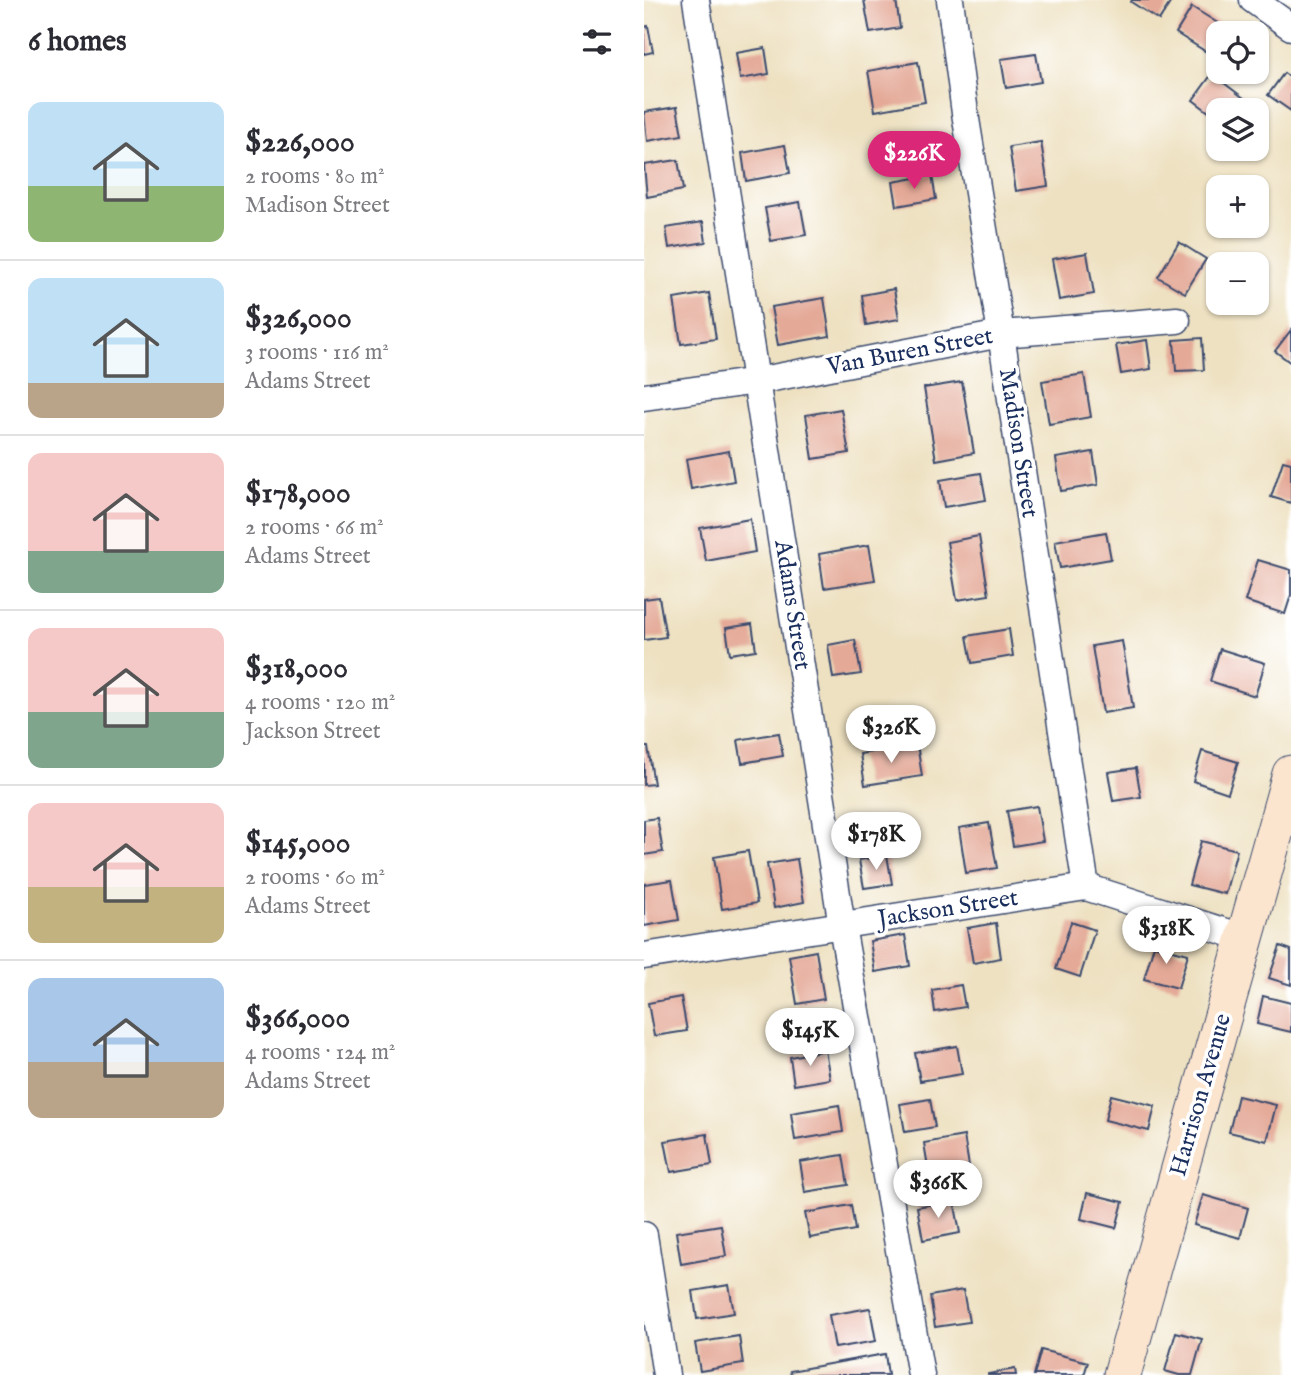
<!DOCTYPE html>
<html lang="en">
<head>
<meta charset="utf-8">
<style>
	:root { --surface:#fff; --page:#f7f7f7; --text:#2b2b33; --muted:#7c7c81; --line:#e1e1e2; --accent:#db2777 }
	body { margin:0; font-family:"IM FELL English",serif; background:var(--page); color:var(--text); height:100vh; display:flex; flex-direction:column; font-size:26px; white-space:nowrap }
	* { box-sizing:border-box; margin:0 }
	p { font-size:23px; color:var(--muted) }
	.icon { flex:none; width:38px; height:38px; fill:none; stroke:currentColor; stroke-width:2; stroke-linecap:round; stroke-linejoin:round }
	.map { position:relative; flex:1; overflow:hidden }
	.sheet { display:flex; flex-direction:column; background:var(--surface); width:644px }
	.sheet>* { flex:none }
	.buttons { position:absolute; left:562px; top:21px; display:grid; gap:14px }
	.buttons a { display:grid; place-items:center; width:63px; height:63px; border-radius:14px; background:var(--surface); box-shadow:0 2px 5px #0004; font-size:35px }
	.price { position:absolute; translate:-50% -60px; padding:0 16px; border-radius:24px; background:#fff; color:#222; font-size:23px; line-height:46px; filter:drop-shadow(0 2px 4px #0008) }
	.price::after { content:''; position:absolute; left:50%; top:42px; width:21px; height:16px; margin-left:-10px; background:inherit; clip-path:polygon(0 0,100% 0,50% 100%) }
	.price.selected { background:var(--accent); color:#fff }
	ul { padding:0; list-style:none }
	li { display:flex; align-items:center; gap:21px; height:175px; padding:0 28px }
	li+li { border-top:2px solid var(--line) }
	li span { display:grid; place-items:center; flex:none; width:196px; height:140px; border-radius:14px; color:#555 }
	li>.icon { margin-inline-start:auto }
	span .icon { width:84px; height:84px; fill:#fffc; stroke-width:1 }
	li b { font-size:30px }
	h2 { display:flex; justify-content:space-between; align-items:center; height:84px; padding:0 28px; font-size:30px }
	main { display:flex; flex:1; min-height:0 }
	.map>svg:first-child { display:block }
</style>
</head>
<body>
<main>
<section class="sheet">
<h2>6 homes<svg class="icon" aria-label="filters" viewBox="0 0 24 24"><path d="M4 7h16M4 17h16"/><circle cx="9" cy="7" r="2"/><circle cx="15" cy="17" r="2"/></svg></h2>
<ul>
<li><span style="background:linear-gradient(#bfe0f5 60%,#8fb573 0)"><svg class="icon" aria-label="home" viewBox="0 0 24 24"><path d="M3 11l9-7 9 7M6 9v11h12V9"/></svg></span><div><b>$226,000</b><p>2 rooms · 80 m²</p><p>Madison Street</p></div></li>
<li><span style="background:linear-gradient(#bfe0f5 75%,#b9a48a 0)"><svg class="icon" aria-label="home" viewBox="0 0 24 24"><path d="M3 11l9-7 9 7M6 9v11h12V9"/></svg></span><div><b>$326,000</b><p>3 rooms · 116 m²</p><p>Adams Street</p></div></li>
<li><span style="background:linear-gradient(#f6c9c9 70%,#7fa58c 0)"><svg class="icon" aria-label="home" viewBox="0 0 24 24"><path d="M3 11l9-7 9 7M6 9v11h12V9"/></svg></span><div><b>$178,000</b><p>2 rooms · 66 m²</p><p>Adams Street</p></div></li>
<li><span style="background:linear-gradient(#f6c9c9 60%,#7fa58c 0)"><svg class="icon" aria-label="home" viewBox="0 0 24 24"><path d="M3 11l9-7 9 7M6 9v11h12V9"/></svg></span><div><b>$318,000</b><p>4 rooms · 120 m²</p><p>Jackson Street</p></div></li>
<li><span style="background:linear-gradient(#f6c9c9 60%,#c2b280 0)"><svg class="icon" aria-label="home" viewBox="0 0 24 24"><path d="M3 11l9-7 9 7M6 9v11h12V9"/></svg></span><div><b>$145,000</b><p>2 rooms · 60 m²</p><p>Adams Street</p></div></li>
<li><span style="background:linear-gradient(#a9c7e8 60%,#b9a48a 0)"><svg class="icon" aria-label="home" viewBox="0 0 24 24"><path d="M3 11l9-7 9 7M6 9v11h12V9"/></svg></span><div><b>$366,000</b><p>4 rooms · 124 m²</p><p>Adams Street</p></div></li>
</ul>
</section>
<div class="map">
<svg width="647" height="1375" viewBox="0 0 647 1375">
	<rect width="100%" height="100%" fill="#fff"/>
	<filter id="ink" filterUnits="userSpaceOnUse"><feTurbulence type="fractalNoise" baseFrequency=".0143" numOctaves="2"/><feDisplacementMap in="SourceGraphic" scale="14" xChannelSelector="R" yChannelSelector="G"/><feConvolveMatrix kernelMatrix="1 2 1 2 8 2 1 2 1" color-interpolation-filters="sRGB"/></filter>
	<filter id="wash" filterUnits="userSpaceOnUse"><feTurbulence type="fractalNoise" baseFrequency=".00686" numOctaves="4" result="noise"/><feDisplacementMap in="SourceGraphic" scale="28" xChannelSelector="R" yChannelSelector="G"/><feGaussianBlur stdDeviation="1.57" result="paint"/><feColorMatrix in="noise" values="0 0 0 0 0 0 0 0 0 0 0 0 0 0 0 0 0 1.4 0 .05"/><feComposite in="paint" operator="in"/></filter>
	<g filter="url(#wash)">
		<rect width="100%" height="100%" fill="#eee1c1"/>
		<g id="blocks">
			<g fill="#e4a997">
				<path d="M220 0H252L256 28 226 33Z"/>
				<path d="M488 0H528L515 20 487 2Z"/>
				<path d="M548 7 577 25 561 51 532 33Z"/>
				<path d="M4 26 9 52 0 54V27Z"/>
				<path d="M121 48 125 74 96 79 92 53Z"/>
				<path d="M392 54 397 82 362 88 357 59Z"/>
				<path d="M274 62 281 102 231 111 224 71Z"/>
				<path d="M640 73 647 78V111L624 95Z"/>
				<path d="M568 74 605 102 599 110H574V119L549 100Z"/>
				<path d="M33 107 38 135 3 141 0 112Z"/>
				<path d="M397 142 404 186 372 191 365 147Z"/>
				<path d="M141 145 146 173 102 181 98 153Z"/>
				<path d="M34 160 39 190 3 197 0 165Z"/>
				<path d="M288 175 292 199 253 206 249 182Z"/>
				<path d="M156 202 162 235 127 241 121 208Z"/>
				<path d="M59 222 62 242 25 248 22 228Z"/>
				<path d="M535 242 562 259 541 293 514 277Z"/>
				<path d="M443 253 450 294 415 300 408 259Z"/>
				<path d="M250 289 255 319 222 325 218 295Z"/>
				<path d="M65 293 72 339 37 344 30 299Z"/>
				<path d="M180 298 186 336 134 345 127 307Z"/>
				<path d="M647 330V363L631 351Z"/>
				<path d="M558 338 560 370 532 371 530 340Z"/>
				<path d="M503 340 507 369 477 374 472 345Z"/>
				<path d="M440 374 447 417 405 424 398 381Z"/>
				<path d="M318 382 330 453 292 460 280 388Z"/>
				<path d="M197 409 205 453 169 459 162 415Z"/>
				<path d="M85 451 90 481 47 489 42 459Z"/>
				<path d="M449 452 454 485 417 491 412 458Z"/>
				<path d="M639 461 647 463V503L627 497Z"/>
				<path d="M337 473 342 500 300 507 296 480Z"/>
				<path d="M106 519 111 552 62 561 56 528Z"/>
				<path d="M462 532 467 559 416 568 411 541Z"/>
				<path d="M335 536 345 595 313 600 303 542Z"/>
				<path d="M225 545 231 580 180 588 175 554Z"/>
				<path d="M614 560 647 570V595L641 614 601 601Z"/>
				<path d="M15 597 22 637 0 640V599Z"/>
				<path d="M108 624 112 650 86 654 82 628Z"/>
				<path d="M365 629 369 656 328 663 323 636Z"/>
				<path d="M211 640 217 674 189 678 184 645Z"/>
				<path d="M478 641 489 708 459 713 448 646Z"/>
				<path d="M576 649 621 663 611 696 566 681Z"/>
				<path d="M135 733 139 756 98 763 94 740Z"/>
				<path d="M273 744 278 776 221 785 216 754Z"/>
				<path d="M0 747H4L10 784 0 785Z"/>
				<path d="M558 751 594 762 584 793 549 781Z"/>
				<path d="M492 768 497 797 469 801 464 772Z"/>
				<path d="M393 806 399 841 369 846 363 811Z"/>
				<path d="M13 818 19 852 0 855V820Z"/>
				<path d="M345 823 353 868 322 873 315 828Z"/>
				<path d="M557 841 593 850 581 894 545 885Z"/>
				<path d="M104 851 113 903 78 909 70 857Z"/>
				<path d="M243 855 248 884 220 888 215 860Z"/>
				<path d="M153 859 160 902 130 908 123 864Z"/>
				<path d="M28 880 35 920 0 926V884Z"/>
				<path d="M427 922 451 930 436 977 412 969Z"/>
				<path d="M352 923 357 958 329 963 323 928Z"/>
				<path d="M261 935 266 966 231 972 226 941Z"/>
				<path d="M510 945 544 954 534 988 500 979Z"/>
				<path d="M636 946 647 950V985L625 978Z"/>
				<path d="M172 951 180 999 153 1004 145 956Z"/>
				<path d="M317 985 321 1007 291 1012 288 990Z"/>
				<path d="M619 996 647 1003V1032L613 1024Z"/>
				<path d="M37 997 43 1031 10 1036 4 1003Z"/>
				<path d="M313 1046 318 1074 276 1081 271 1053Z"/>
				<path d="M181 1050 186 1079 150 1085 146 1057Z"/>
				<path d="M467 1095 511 1106 505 1131 461 1120Z"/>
				<path d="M594 1096 632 1105 623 1141 585 1132Z"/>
				<path d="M286 1099 291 1127 261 1132 256 1104Z"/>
				<path d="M195 1105 199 1132 151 1140 147 1113Z"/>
				<path d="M63 1134 68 1165 27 1172 21 1141Z"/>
				<path d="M320 1136 325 1166 285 1173 280 1143Z"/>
				<path d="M199 1155 204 1185 161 1192 156 1162Z"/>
				<path d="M443 1193 479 1202 472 1228 437 1219Z"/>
				<path d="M559 1195 604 1208 596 1238 550 1225Z"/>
				<path d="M310 1200 316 1233 279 1240 273 1207Z"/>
				<path d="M207 1205 211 1230 166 1238 161 1213Z"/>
				<path d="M77 1225 82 1256 37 1264 32 1232Z"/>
				<path d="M85 1285 90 1313 53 1319 49 1291Z"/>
				<path d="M319 1290 325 1322 291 1327 286 1296Z"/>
				<path d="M226 1308 232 1341 191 1348 185 1315Z"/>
				<path d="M532 1332 558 1339 548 1375H535L521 1371Z"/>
				<path d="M95 1336 99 1364 56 1371 51 1343Z"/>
				<path d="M397 1350 444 1362 440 1375H390Z"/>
				<path d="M241 1354 244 1375H147L146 1371Z"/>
				<path d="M371 1369 372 1375H344V1374Z"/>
			</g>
		</g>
	</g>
	<g filter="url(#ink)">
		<use href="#blocks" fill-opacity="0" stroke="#3b4a6d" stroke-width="2"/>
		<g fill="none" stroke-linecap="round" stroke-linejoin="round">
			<defs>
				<g id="street">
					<path d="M52 0 198 926 277 1375"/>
					<path d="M306 0 321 113 357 334 442 887"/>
					<path d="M609 0 647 27"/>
					<path d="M0 397 113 381 357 334 533 320"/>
					<path d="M0 956 442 887 601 938"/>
					<path d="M0 1235 22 1375"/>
				</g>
				<path id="secondary" d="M478 1375 647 774"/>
			</defs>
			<use href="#street" stroke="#3b4a6d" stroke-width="29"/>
			<use href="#secondary" stroke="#3b4a6d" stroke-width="39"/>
			<use href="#street" stroke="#fff" stroke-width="26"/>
			<use href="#secondary" stroke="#fce5cf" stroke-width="37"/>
		</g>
	</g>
	<g text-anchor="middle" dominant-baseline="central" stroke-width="7" stroke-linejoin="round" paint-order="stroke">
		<g font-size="24" fill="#1b2f5e" stroke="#fff">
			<text transform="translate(266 352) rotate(-11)">Van Buren Street</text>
			<text transform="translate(374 443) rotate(81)">Madison Street</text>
			<text transform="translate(148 605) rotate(81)">Adams Street</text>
			<text transform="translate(304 909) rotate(-9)">Jackson Street</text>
			<text transform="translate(557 1095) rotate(-74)">Harrison Avenue</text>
		</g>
	</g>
</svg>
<div class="buttons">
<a><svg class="icon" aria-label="locate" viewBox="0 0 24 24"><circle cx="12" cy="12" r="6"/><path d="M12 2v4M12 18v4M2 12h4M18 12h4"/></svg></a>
<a><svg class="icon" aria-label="layers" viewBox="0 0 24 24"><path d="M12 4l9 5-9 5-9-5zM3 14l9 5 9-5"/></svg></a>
<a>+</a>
<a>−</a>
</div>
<b class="price selected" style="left:270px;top:191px">$226K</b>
<b class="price" style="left:247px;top:765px">$326K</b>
<b class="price" style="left:232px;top:872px">$178K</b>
<b class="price" style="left:522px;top:966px">$318K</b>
<b class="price" style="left:166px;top:1068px">$145K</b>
<b class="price" style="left:294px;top:1220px">$366K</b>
</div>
</main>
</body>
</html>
